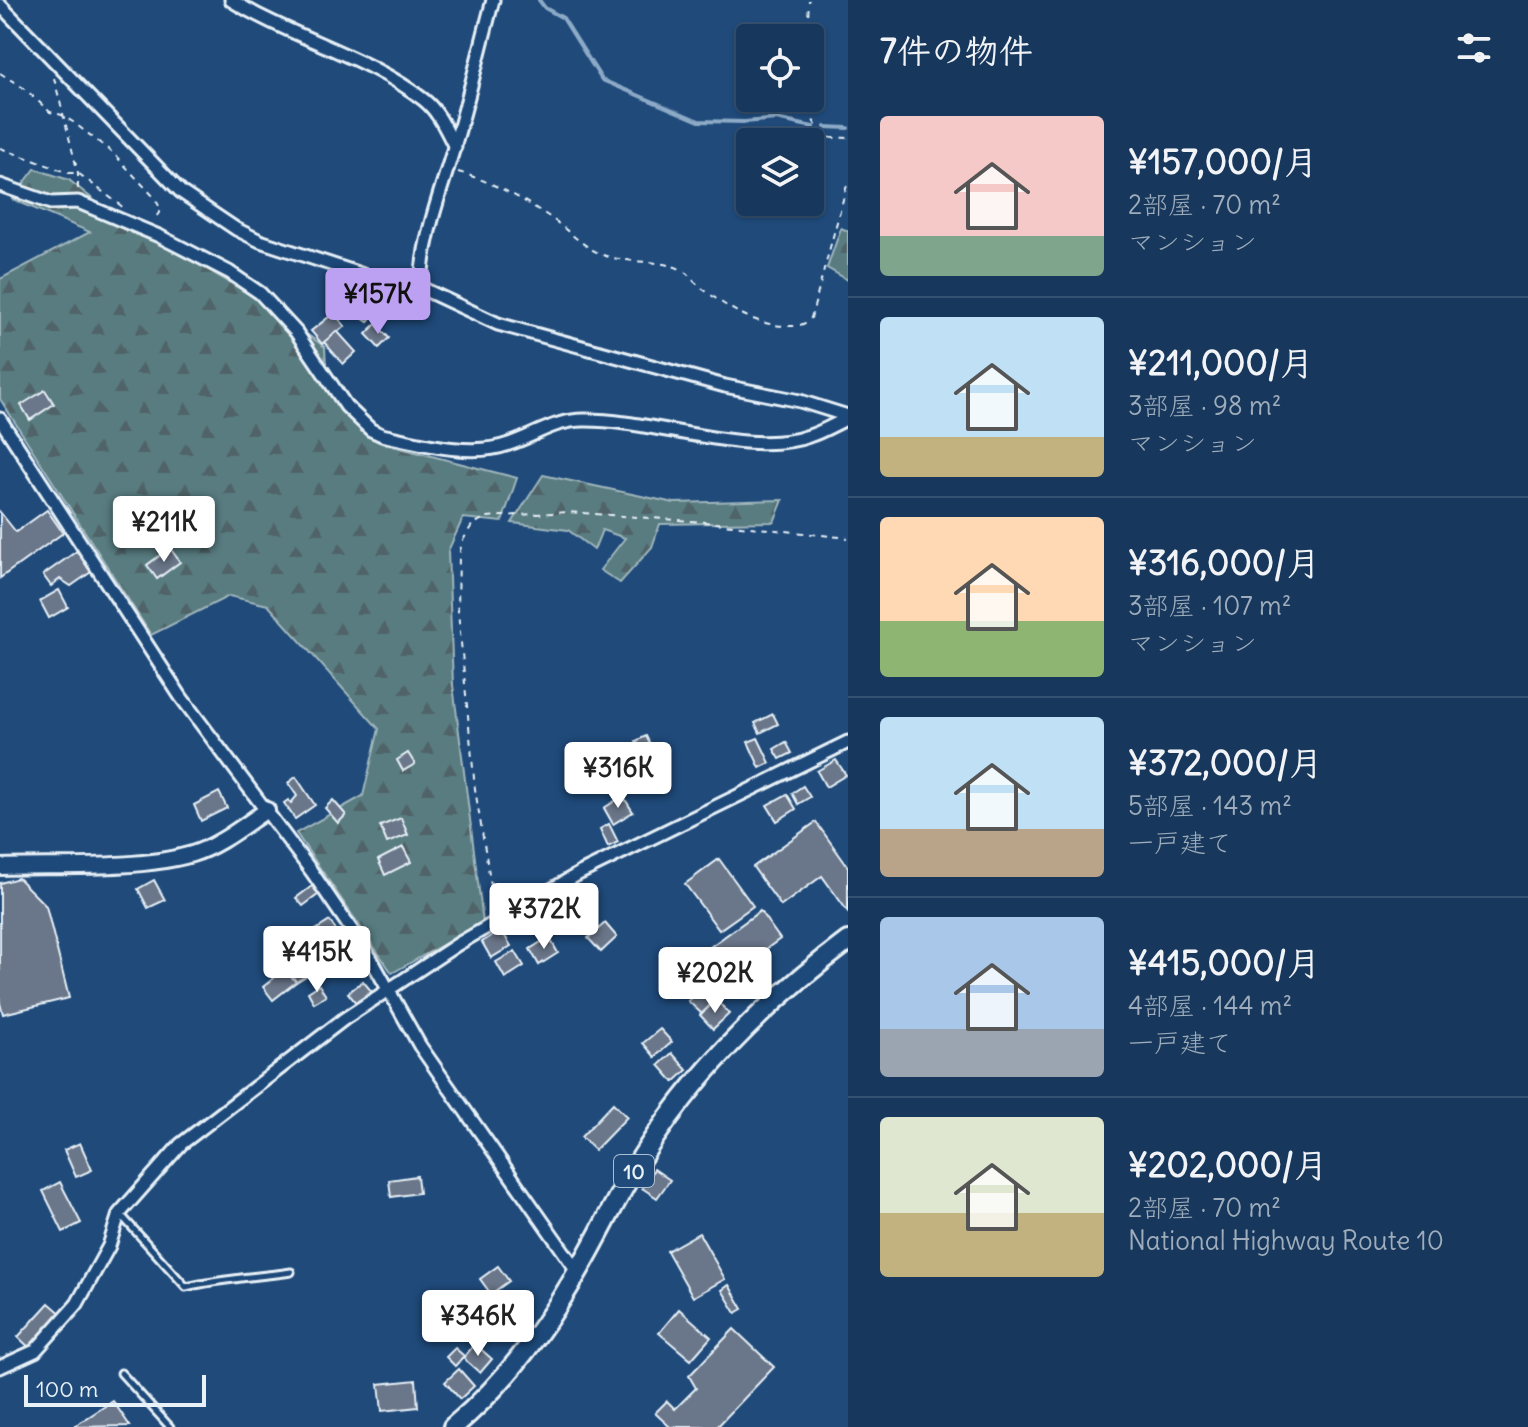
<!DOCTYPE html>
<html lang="ja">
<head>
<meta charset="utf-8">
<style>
	:root { --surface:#17385c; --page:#244365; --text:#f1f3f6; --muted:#9eacbb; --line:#365272; --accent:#bca0f2 }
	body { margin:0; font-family:Delius,"Klee One",sans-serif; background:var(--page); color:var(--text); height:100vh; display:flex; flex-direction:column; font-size:30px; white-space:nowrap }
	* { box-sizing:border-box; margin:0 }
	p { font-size:26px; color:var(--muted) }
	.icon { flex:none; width:44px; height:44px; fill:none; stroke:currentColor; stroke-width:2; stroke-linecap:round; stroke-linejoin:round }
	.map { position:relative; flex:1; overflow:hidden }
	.sheet { display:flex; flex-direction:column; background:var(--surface); width:680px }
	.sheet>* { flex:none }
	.controls { position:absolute; left:736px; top:24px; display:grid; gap:16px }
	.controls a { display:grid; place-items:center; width:88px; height:88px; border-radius:8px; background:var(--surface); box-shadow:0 2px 6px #0004,0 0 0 2px var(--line); font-size:40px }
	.scale { position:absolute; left:24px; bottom:20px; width:182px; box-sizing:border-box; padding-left:8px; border:4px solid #e8f1f8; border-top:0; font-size:22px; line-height:28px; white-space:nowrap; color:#e8f1f8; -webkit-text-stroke:6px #1f4a7a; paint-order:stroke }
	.price { position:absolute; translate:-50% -68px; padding:0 18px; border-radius:8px; background:#fff; color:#222; font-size:26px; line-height:52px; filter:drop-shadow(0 2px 4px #0008) }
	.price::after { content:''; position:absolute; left:50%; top:48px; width:24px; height:18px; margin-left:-12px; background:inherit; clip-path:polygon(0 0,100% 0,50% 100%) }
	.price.selected { background:var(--accent); color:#111 }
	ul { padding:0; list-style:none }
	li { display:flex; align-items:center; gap:24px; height:200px; padding:0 32px }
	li+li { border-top:2px solid var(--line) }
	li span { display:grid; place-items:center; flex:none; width:224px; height:160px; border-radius:8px; color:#555 }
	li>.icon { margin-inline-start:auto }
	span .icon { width:96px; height:96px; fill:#fffc; stroke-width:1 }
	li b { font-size:34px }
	h2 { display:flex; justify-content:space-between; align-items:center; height:96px; padding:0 32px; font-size:34px }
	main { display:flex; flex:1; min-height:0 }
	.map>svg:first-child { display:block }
</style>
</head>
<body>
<main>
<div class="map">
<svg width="848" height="1427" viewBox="0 0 848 1427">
	<defs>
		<pattern id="forest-firs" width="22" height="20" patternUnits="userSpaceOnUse" patternTransform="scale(2)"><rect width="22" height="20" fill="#597b80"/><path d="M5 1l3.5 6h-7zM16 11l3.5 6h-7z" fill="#506468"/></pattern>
	</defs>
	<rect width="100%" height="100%" fill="#1f4a7a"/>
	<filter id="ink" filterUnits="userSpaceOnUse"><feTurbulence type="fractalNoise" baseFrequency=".0125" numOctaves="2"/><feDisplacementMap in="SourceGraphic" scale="16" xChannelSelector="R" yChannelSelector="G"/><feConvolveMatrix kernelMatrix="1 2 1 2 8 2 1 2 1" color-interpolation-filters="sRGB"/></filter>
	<g filter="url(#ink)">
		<g fill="url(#forest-firs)" stroke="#a0b6bc" stroke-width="2">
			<path d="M35 169 69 180 105 209 254 297 325 347 327 386 347 415 381 443 517 478 502 522 463 518 448 551 453 685 483 922 392 973 296 833 363 796 379 729 268 605 229 596 151 635 0 399V279L90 232 12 199Z"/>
			<path d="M841 228 848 231V280L827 268Z"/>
			<path d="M543 475 674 503 783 500 774 522 660 524 652 547 620 583 600 570 625 538 602 530 594 550 568 530 512 523Z"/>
		</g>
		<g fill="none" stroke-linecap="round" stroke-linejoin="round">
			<g stroke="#8daac7" stroke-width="4">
				<path d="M539 0 545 8 563 18 602 80 699 121 745 122 776 119 813 127"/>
				<path d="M825 127 848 128"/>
			</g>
		</g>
		<g fill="#6a7689" stroke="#e8f1f8" stroke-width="2">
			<path d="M369 288 383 297 368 322 353 312Z"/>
			<path d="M334 313 345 326 322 344 311 331Z"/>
			<path d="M376 324 389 338 379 348 366 334Z"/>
			<path d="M337 331 356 352 343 364 324 342Z"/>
			<path d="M45 390 54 404 30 420 21 405Z"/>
			<path d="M47 510 63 533 0 578V512L16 532Z"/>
			<path d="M170 548 180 562 157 579 147 565Z"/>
			<path d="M77 551 91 572 71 586 60 579 51 586 43 575Z"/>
			<path d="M59 590 68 607 49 618 40 601Z"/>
			<path d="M773 714 778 724 760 733 755 723Z"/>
			<path d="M646 736 658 761 648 766 636 741Z"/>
			<path d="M758 738 770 763 760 768 748 742Z"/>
			<path d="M786 742 792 753 780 759 774 749Z"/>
			<path d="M408 753 415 764 403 771 397 760Z"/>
			<path d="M836 760 846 775 826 787 817 771Z"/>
			<path d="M296 777 315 805 295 819 284 803 288 800 291 803 297 796 288 783Z"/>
			<path d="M803 786 810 797 798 804 792 793Z"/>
			<path d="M219 792 227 808 201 821 194 805Z"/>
			<path d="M787 794 796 809 777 821 767 805Z"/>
			<path d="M623 796 633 812 613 824 604 808Z"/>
			<path d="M333 800 346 815 338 823 325 808Z"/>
			<path d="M401 818 408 835 387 843 380 826Z"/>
			<path d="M816 822 848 867V912L822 876 781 906 753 867Z"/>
			<path d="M609 824 618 842 608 847 600 829Z"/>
			<path d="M403 847 411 862 385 875 378 860Z"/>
			<path d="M719 859 753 906 719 930 685 884Z"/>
			<path d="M18 878 46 906 69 998 3 1014 0 1003V883Z"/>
			<path d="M154 880 165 900 148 908 138 889Z"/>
			<path d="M312 886 319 894 303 906 296 898Z"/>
			<path d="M538 906 547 921 528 933 519 917Z"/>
			<path d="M760 911 780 939 726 978 706 950Z"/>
			<path d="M330 921 340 937 321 949 311 933Z"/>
			<path d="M605 923 617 937 601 952 588 938Z"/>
			<path d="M501 930 511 946 491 958 482 942Z"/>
			<path d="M549 937 558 953 539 965 530 949Z"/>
			<path d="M515 951 524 966 505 978 496 962Z"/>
			<path d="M306 954 316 970 296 982 287 966Z"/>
			<path d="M344 957 351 968 339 974 332 964Z"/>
			<path d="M285 969 296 982 273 1000 263 987Z"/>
			<path d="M363 981 372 992 357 1004 348 993Z"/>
			<path d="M319 985 326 996 314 1003 308 992Z"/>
			<path d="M703 985 717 997 702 1014 688 1001Z"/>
			<path d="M717 1000 729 1014 713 1029 700 1015Z"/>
			<path d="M660 1029 672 1042 655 1057 643 1043Z"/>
			<path d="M672 1053 687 1070 674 1082 659 1065Z"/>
			<path d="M613 1103 627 1117 595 1150 581 1137Z"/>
			<path d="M80 1143 92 1170 76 1177 64 1150Z"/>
			<path d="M654 1169 670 1180 657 1198 642 1188Z"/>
			<path d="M417 1176 419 1193 391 1197 389 1180Z"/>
			<path d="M60 1182 81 1223 63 1232 43 1191Z"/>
			<path d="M699 1233 725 1279 693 1297 667 1251Z"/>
			<path d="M498 1266 509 1281 491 1294 480 1279Z"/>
			<path d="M729 1285 743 1309 736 1313 722 1290Z"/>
			<path d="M49 1303 63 1315 32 1350 18 1337Z"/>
			<path d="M679 1309 711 1337 691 1360 659 1333Z"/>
			<path d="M734 1329 774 1367 717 1427H670L655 1413 667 1401 675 1409 696 1388 689 1376Z"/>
			<path d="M475 1344 492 1359 480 1373 463 1358Z"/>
			<path d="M455 1348 464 1356 455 1366 446 1357Z"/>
			<path d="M459 1369 474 1386 460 1399 445 1382Z"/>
			<path d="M416 1380 418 1407 382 1411 379 1384Z"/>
			<path d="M113 1401 130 1426 73 1427Z"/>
		</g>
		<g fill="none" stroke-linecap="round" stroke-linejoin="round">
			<defs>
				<g id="service">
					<path d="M120 1214 186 1287C221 1279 256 1277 291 1272"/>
					<path d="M121 1373 170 1427"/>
				</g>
				<g id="minor">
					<path d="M231 0C292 38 370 57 424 100 439 112 446 130 455 147"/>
					<path d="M0 5 181 192 236 229 260 241 391 284 421 288 498 324 725 386 800 401 848 416"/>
					<path d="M0 185 51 203 78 202 159 236 229 272 260 293 296 332 346 406 371 430 382 435C420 443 471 458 509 444 536 435 555 420 584 420 652 419 749 458 809 436 822 432 835 424 848 418"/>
					<path d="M421 288C422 238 441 192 455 144 469 97 480 48 493 0"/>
					<path d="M0 419 181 697 312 872 370 957 420 1046 578 1272"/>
					<path d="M0 1367 35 1351 77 1304 109 1246 119 1214 181 1144 344 1019 458 944 580 873 848 742"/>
				</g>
				<path id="tertiary" d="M0 867C56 865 139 870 192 854 219 846 244 825 267 810"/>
				<path id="trunk" d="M453 1427C506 1383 547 1326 581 1266 602 1230 620 1190 643 1155 697 1070 767 1001 848 941"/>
			</defs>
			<use href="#service" stroke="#e8f1f8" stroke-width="11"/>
			<use href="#minor" stroke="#e8f1f8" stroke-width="17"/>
			<use href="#tertiary" stroke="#e8f1f8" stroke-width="20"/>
			<use href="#trunk" stroke="#e8f1f8" stroke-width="24"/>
			<g stroke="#e8f1f8" stroke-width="2" stroke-dasharray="6 6" stroke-linecap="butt">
				<path d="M807 38 809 0"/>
				<path d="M0 73 25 89 50 112 62 115 73 122 113 153 155 198 161 210 154 220"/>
				<path d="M54 78 78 173V189"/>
				<path d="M805 98C806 108 818 134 828 137 834 139 842 137 848 138"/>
				<path d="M0 148 69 173H78L124 208"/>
				<path d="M458 172C491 181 523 199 551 218 569 231 585 249 606 256 630 264 664 259 684 271 689 275 692 280 697 284 721 304 751 324 784 326 795 326 803 327 811 318L848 181"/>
				<path d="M495 910 475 789 458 611 459 556 462 542 472 525 486 517 568 512 705 522 848 538"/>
			</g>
			<use href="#service" stroke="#1f4a7a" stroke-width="5"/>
			<use href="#minor" stroke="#1f4a7a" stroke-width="11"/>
			<use href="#tertiary" stroke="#1f4a7a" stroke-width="14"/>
			<use href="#trunk" stroke="#1f4a7a" stroke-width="18"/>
		</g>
	</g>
	<g text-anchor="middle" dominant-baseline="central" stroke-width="6" stroke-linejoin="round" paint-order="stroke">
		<rect fill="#1f4a7a" stroke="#acbfd2" stroke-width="2" x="614" y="1155" width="40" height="32" rx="6"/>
		<g font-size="20" font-weight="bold" fill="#e8f1f8">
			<text x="634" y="1171">10</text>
		</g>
	</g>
</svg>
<div class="controls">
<a><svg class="icon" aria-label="locate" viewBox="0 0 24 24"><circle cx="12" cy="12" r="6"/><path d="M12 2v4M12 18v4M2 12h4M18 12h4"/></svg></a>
<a><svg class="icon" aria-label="layers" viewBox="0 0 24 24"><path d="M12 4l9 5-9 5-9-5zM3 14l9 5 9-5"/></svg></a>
</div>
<div class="scale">100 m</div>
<b class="price selected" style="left:378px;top:336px">¥157K</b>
<b class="price" style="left:164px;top:564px">¥211K</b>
<b class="price" style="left:618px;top:810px">¥316K</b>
<b class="price" style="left:544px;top:951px">¥372K</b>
<b class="price" style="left:317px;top:994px">¥415K</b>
<b class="price" style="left:715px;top:1015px">¥202K</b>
<b class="price" style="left:478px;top:1358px">¥346K</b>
</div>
<section class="sheet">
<h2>7件の物件<svg class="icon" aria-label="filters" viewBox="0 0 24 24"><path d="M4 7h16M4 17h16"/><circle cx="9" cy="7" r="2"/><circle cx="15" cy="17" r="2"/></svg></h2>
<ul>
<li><span style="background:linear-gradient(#f6c9c9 75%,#7fa58c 0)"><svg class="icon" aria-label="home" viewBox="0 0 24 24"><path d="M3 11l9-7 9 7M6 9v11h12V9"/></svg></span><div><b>¥157,000/月</b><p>2部屋 · 70 m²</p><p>マンション</p></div></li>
<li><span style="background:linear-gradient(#bfe0f5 75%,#c2b280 0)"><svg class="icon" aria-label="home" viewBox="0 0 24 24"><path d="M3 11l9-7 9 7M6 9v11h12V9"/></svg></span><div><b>¥211,000/月</b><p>3部屋 · 98 m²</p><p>マンション</p></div></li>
<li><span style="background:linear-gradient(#ffd9b3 65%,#8fb573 0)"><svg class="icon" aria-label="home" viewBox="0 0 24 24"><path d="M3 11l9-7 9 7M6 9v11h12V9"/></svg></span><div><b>¥316,000/月</b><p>3部屋 · 107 m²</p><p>マンション</p></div></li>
<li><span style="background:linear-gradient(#bfe0f5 70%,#b9a48a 0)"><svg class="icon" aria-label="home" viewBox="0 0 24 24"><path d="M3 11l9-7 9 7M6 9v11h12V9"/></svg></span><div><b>¥372,000/月</b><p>5部屋 · 143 m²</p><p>一戸建て</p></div></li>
<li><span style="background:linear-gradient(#a9c7e8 70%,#9aa5b1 0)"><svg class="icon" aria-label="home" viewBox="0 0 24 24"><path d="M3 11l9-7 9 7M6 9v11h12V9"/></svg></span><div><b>¥415,000/月</b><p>4部屋 · 144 m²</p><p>一戸建て</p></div></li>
<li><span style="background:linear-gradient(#dfe7d0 60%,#c2b280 0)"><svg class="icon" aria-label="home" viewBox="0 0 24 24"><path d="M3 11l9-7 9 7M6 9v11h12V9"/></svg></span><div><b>¥202,000/月</b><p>2部屋 · 70 m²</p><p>National Highway Route 10</p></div></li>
</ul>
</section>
</main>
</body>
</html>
